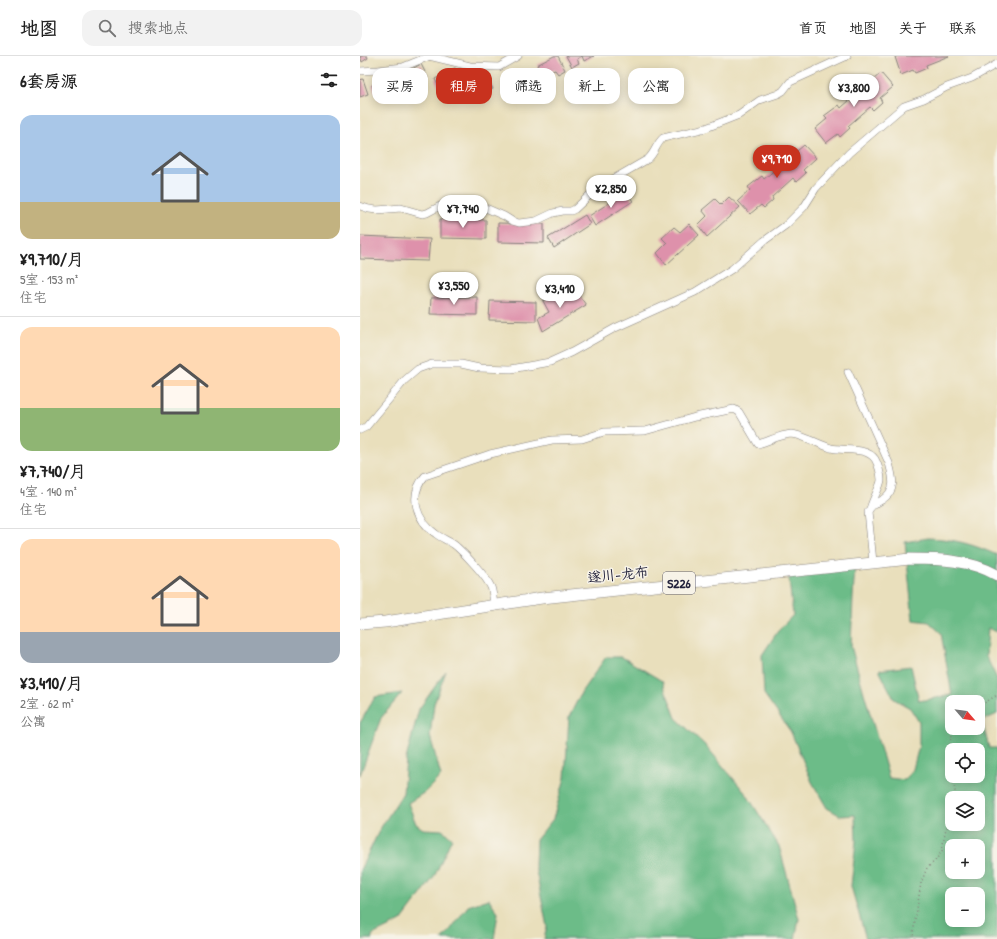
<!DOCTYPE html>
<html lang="zh">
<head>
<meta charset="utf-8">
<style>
	:root { --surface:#fff; --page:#f2f2f2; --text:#222; --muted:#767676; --line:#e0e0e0; --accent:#c8321e }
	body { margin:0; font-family:"Patrick Hand","LXGW WenKai TC",sans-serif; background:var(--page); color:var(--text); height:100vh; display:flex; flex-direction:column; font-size:15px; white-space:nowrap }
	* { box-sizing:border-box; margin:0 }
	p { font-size:13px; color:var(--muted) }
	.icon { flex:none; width:22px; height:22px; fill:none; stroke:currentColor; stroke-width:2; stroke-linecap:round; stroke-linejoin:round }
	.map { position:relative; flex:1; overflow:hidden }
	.details { display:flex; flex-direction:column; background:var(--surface); width:360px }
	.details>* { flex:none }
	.guide { position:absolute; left:12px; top:12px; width:380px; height:36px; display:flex; gap:8px }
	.needle { width:26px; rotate:118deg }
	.fabs { position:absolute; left:585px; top:639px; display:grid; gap:8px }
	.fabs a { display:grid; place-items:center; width:40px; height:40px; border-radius:8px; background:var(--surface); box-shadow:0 2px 10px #0003; font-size:20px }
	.price { position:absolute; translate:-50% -34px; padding:0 9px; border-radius:14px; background:#fff; color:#222; font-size:13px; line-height:26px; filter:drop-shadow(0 1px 2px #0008) }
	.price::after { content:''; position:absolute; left:50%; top:24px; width:12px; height:9px; margin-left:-6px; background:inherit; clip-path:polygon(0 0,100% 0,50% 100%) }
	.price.selected { background:var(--accent); color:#fff }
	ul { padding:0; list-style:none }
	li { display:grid; align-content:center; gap:8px; height:212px; padding:0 20px }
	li+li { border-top:1px solid var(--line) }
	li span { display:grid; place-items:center; height:124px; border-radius:12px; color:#555 }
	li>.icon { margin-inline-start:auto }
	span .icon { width:72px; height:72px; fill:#fffc; stroke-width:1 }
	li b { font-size:17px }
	h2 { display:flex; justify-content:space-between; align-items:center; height:48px; padding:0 20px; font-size:17px }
	.chip { padding:0 14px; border-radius:12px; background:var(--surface); box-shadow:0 2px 10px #0003; font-size:14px; line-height:36px }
	.chip.selected { background:var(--accent); color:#fff }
	header { display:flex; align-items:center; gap:24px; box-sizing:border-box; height:56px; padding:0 20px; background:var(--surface); border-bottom:1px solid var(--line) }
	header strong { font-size:19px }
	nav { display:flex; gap:22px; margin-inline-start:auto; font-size:14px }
	.search { width:280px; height:36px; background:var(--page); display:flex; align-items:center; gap:10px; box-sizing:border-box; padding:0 14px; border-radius:12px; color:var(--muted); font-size:15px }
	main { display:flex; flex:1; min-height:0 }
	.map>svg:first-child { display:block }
</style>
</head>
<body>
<header>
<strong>地图</strong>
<div class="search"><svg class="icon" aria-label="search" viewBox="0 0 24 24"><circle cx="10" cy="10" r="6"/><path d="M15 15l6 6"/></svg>搜索地点</div>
<nav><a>首页</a><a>地图</a><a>关于</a><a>联系</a></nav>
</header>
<main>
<section class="details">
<h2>6套房源<svg class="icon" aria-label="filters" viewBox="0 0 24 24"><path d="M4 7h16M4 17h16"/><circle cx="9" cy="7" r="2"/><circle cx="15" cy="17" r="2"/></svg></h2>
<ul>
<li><span style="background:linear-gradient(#a9c7e8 70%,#c2b280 0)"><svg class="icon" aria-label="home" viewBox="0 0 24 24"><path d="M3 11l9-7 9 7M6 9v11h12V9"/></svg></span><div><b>¥9,710/月</b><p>5室 · 153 m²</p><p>住宅</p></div></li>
<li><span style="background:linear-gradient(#ffd9b3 65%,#8fb573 0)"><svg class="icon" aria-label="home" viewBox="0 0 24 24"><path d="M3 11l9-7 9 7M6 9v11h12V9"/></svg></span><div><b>¥7,740/月</b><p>4室 · 140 m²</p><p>住宅</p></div></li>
<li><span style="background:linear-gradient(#ffd9b3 75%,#9aa5b1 0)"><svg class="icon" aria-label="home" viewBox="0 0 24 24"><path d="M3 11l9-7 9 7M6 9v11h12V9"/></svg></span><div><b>¥3,410/月</b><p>2室 · 62 m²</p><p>公寓</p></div></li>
</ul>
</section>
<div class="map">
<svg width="637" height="883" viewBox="0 0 637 883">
	<rect width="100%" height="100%" fill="#f7f3e8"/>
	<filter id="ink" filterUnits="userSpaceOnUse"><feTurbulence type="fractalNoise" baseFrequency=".025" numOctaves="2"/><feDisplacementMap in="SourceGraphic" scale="8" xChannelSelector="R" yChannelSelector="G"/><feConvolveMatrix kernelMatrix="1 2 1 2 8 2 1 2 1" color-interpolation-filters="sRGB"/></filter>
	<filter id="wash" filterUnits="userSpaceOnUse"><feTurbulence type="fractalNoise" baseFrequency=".012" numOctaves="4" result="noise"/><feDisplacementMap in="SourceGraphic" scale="16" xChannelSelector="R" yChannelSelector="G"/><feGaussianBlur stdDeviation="0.9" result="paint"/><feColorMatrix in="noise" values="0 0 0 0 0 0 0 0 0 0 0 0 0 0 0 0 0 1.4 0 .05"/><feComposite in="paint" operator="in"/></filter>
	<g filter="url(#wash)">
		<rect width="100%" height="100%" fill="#e9dfbc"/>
		<g fill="#6cbc88" stroke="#476f62" fill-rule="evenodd">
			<path d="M568 482C595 483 612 488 637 499V576L628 572 626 600 637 623V658L622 665 629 692H637V883H506L491 830 496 785 495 759 481 760 467 752 452 726 431 676 404 638 402 599 418 575 433 559 428 515 495 509 493 541 491 590 504 637 529 722 545 724 553 713 559 690V666L550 652 534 643 519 614 551 610 559 645 592 639 581 577 569 566 553 564 545 486ZM592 646H618V672H592ZM592 694H618V720H592ZM592 742H618V768H592ZM592 790H618V816H592ZM592 838H618V864H592Z"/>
			<path d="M246 601H262L302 625 316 662 347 691 387 739 419 790 439 863 435 883H184L187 871 175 810 176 784 193 763 205 722 209 661 222 635Z"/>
			<path d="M86 615 74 648 70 680 81 720 65 736 48 747 56 768 63 773 82 774 92 782 74 821 41 865 12 879V883H0V814L20 773 43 737 46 703 59 653Z"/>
			<path d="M42 637 21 662 0 719V667L15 641Z"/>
			<path d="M129 843 138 857 134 883H81L88 877 108 850Z"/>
		</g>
		<g id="blocks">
			<g fill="#de91ab">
				<path d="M0 0H7L8 2 2 6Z"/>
				<path d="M194 0H198L205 14 198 18 195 14 190 16 193 21 185 25 177 9Z"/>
				<path d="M206 0H234L224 5 222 0 217 3 219 7 212 11Z"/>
				<path d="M538 0H589L566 9 567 12 555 17 553 14 541 19 535 1Z"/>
				<path d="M61 8 68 22 60 26 58 22 53 25 55 29 48 33 41 19Z"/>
				<path d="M95 12 102 26 94 30 92 26 87 28 89 33 82 37 75 23Z"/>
				<path d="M125 17 133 33 125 37 123 33 118 35 120 39 113 43 105 27Z"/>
				<path d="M521 17 533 31 520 42 522 46 513 54 510 51 488 70 490 72 480 81 478 78 466 87 455 73 467 63 464 60 479 49 481 52 500 35 497 33 511 21 513 24Z"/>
				<path d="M32 19 39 33 31 37 29 33 24 35 27 40 19 44 12 29Z"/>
				<path d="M3 23 8 38 0 41V24Z"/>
				<path d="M444 89 456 102 443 114 446 117 436 126 433 122 412 141 413 144 404 152 401 149 390 158 378 145 390 134 388 131 402 120 404 123 423 107 420 104 434 92 437 95Z"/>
				<path d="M266 136 273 145 235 170 229 160Z"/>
				<path d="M369 141 380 151 347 181 338 169 347 160 342 154 355 143 361 149Z"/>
				<path d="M225 159 230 168 194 192 188 182Z"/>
				<path d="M80 163 126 164V183L80 182Z"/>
				<path d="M138 167 184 168V187L138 186Z"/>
				<path d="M329 168 339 179 306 209 297 197 307 187 302 182 314 171 320 176Z"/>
				<path d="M0 180 70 183 68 205 0 203Z"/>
				<path d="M201 235 206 244 218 238 226 249 183 275 178 262 189 256 183 245Z"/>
				<path d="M117 241V259L70 258 71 242Z"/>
				<path d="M130 245 176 246V265L129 264Z"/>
			</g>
		</g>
	</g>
	<g filter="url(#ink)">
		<use href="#blocks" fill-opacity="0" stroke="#86807c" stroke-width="1"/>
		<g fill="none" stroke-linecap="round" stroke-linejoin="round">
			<defs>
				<g id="street">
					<path d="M69 0 110 10 139 11 158 0"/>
					<path d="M0 15 18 14 43 11 70 0"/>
					<path d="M0 150 9 153 17 154 41 152 62 158 67 157 80 150 107 148 128 153 144 160 152 165 159 167 176 165 193 157 203 155H211L215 153 236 133 288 103C295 97 296 88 303 82L346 72 379 59 400 44 418 38 423 35 430 26 487 0"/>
					<path d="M488 316 529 407C533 422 537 434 522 444 515 448 511 449 508 456L513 506"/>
					<path d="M0 374 6 371 45 324 58 313 72 308H101L119 312 151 313 190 306 212 296 255 272 335 236 372 213 404 185 426 169 444 151 456 132 489 97 544 50 564 43 587 31 612 22 637 8"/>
					<path d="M134 549C133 543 133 536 131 531 125 519 107 500 97 491 91 485 82 483 76 478 56 464 48 439 65 420L130 398 192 384 222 383 244 376 285 375 335 361 374 353 379 356 398 388C409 385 420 379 431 378 441 378 460 389 471 392 484 395 507 391 515 403 518 408 521 418 521 424 521 429 513 443 511 450"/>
				</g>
				<path id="primary" d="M0 568 25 566 182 542 550 503C580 503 611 504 637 519"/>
			</defs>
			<use href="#street" stroke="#86807c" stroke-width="8"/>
			<use href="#primary" stroke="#86807c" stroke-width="12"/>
			<g stroke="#86807c" stroke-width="1.5" stroke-dasharray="1 3" stroke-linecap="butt">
				<path d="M618 651 637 639"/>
				<path d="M595 672C588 684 589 703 591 717 593 725 596 734 595 742"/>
				<path d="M555 883 553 878 561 827 567 812 575 805 582 795 585 776 592 759"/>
			</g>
			<use href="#street" stroke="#fff" stroke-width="7"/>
			<use href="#primary" stroke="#fff" stroke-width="11"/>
		</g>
	</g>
	<g text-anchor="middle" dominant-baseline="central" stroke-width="3" stroke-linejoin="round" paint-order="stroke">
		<rect fill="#f7f3e8" stroke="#62616f" stroke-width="1" x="303" y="516" width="32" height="22" rx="3"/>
		<g font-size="13" font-weight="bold" fill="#22223b">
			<text x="319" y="527">S226</text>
		</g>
		<g font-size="14" fill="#22223b" stroke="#f7f3e8">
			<text transform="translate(258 518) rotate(-6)">遂川-龙布</text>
		</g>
	</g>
</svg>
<div class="fabs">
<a><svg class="needle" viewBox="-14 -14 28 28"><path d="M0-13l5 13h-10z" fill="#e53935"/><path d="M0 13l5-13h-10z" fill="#767676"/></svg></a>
<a><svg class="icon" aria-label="locate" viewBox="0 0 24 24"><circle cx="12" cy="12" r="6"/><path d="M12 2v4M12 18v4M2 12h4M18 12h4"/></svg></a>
<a><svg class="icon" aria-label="layers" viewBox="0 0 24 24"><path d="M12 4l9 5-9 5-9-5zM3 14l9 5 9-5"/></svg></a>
<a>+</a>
<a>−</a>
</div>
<b class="price" style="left:494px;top:52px">¥3,800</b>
<b class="price selected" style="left:417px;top:123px">¥9,710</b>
<b class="price" style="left:251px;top:153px">¥2,850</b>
<b class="price" style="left:103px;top:173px">¥7,740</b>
<b class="price" style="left:94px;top:250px">¥3,550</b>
<b class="price" style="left:200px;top:253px">¥3,410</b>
<div class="guide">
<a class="chip">买房</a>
<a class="chip selected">租房</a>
<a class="chip">筛选</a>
<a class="chip">新上</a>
<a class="chip">公寓</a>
</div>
</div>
</main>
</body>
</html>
